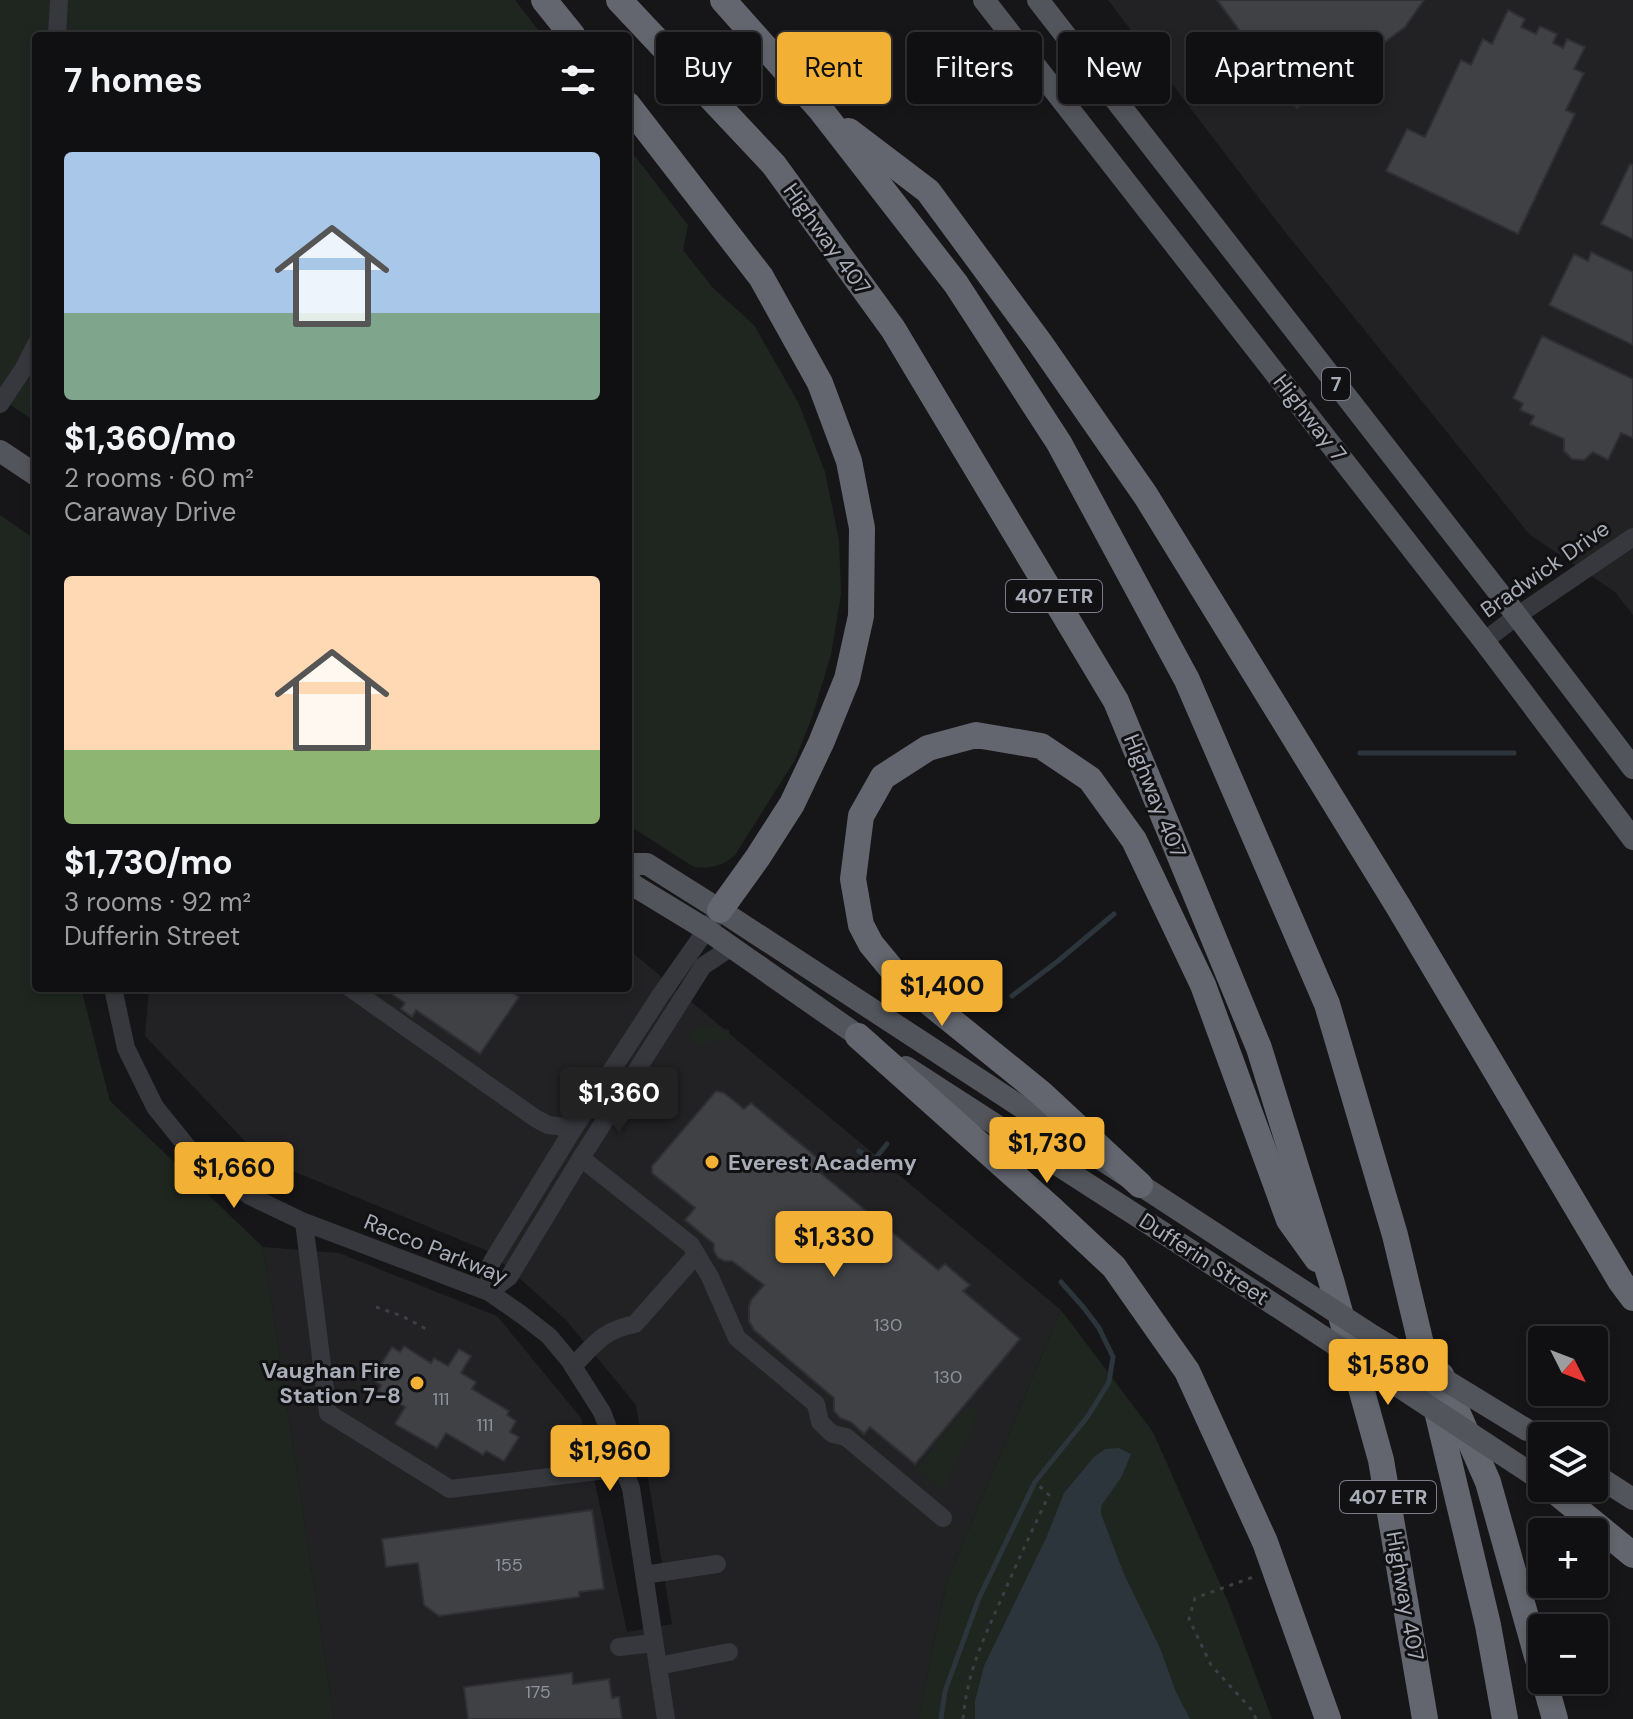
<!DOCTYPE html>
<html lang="en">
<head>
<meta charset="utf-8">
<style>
	:root { --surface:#101012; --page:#1e1e20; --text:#f1f3f6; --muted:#9c9d9f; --line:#303032; --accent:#f2b134 }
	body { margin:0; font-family:"DM Sans",sans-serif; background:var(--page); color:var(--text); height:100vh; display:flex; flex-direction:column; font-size:30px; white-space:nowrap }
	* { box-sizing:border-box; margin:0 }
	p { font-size:26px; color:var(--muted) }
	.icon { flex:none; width:44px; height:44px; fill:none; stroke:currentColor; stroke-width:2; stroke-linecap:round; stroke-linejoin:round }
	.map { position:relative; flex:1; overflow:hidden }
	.panel { position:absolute; left:32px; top:32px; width:600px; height:960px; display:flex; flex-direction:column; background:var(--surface); border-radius:8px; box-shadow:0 4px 12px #0003,0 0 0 2px var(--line) }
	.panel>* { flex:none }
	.banner { position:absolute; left:656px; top:32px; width:760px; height:72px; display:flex; gap:16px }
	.needle { width:52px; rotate:132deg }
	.controls { position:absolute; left:1528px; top:1326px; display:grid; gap:16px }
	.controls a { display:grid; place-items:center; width:80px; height:80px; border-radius:8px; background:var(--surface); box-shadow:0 4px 12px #0003,0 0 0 2px var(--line); font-size:40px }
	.price { position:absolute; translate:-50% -68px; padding:0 18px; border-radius:8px; background:var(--accent); color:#111; font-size:26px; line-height:52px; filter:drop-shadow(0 2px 4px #0008) }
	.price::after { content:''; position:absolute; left:50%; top:48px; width:24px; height:18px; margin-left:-12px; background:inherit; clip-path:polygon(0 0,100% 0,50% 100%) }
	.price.active { background:#222; color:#fff }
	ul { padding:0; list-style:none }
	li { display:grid; align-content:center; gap:16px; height:424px; padding:0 32px }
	li span { display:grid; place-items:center; height:248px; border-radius:8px; color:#555 }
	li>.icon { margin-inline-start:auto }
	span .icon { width:144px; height:144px; fill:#fffc; stroke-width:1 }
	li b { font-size:34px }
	h2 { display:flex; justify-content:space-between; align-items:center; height:96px; padding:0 32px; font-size:34px }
	.pill { padding:0 28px; border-radius:8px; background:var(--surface); box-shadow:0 4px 12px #0003,0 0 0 2px var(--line); font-size:28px; line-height:72px }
	.pill.active { background:var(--accent); color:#111 }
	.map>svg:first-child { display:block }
</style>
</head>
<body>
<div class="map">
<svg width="1633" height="1719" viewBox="0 0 1633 1719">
	<rect width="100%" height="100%" fill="#161618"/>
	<g fill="#222225">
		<path d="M1108 0H1633V615L1615 592 1530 535 1278 223Z"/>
		<path d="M628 949 1061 1310 947 1581 918 1719H334L263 1247 339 1253 497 1316 581 1418 627 1632 672 1624 636 1405 566 1320 490 1252 261 1158 145 1036 149 988H628Z"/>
	</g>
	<g fill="#1e261f">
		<path d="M0 0H515L543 36H36V422L0 398Z"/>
		<path d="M628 147 688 225 683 250 713 288 754 325 799 404 825 472 839 540 841 594 831 655 812 717 795 760 735 855C723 866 710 869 694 867L628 825Z"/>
		<path d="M0 515 36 540V988H81L110 1101 263 1247 334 1719H0Z"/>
		<path d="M709 1026 729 1030 730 1038 692 1046 690 1034 701 1027Z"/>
		<path d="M1061 1310 1153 1432 1229 1604 1272 1719H918L947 1581Z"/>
		<path d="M968 1405 978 1412 944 1491 916 1469Z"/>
	</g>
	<path fill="#2c353c" d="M1119 1448 1131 1454 1122 1476 1101 1506V1514L1124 1574 1160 1648 1176 1692 1190 1719H975V1701L984 1666 1047 1536 1064 1493 1094 1457 1105 1449Z"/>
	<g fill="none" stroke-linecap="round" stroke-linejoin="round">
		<g stroke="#2c353c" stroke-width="5">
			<path d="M1360 753H1514"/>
			<path d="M1012 996 1058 961 1114 914"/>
			<path d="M859 1151 873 1161 887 1144"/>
			<path d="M941 1719 945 1691 979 1598 1035 1482 1088 1416 1109 1382 1113 1357 1099 1328 1084 1308 1061 1282"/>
		</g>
	</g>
	<g fill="#404145" stroke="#303034" stroke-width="2">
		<path d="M1217 0H1424L1405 27 1297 108Z"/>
		<path d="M1508 10 1525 19 1521 27 1536 34 1540 26 1557 34 1553 43 1563 48 1567 39 1585 47 1574 69 1584 73 1566 110 1575 114 1518 234 1386 171 1407 129 1425 137 1461 60 1471 65 1483 39 1492 44Z"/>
		<path d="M1630 164 1633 165V239L1601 224Z"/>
		<path d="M1591 252 1633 272V345L1549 305 1574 254 1588 261Z"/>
		<path d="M1542 336 1633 379V438L1621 433 1608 460 1593 452 1584 460 1572 459 1564 451V439L1530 424 1534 416 1520 410 1523 404 1513 398Z"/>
		<path d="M383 988H506L519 997 480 1054 416 1010 412 1017 401 1009 405 1003Z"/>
		<path d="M716 1091 724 1093 744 1109 751 1103 826 1165 818 1171 938 1270 945 1264 970 1285 963 1291 1020 1339 915 1464 870 1427 864 1434 851 1422 840 1418 834 1411V1398L754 1330 749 1321V1307L751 1300 764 1285 732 1261H725L718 1258 714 1251V1244L685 1220 695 1208 652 1173V1166Z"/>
		<path d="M404 1346 431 1363 434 1358 448 1366 459 1349 471 1356 461 1373 476 1382 472 1389 509 1411 507 1415 516 1421 510 1432 519 1437 504 1461 486 1451 483 1455 446 1433 437 1448 395 1424 405 1407 378 1391 381 1385 372 1379 392 1347 400 1352Z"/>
		<path d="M592 1510 604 1589 579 1592V1597L439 1616 424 1605 418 1563 386 1567 382 1539Z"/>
		<path d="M572 1673 573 1684 609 1679 612 1698 619 1697 622 1719H468L464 1687Z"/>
	</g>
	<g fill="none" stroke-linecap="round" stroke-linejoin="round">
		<g stroke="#3d3f44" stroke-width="3" stroke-dasharray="4 6" stroke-linecap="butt">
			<path d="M376 1307 402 1316 430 1331"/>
			<path d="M963 1719C967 1674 982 1642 1000 1602 1016 1565 1032 1530 1049 1495L1035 1482"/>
			<path d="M1256 1719 1251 1709 1211 1665 1189 1619 1195 1598 1256 1576"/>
		</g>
		<g stroke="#37383d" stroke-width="18">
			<path d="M57 36 59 0"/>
			<path d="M0 404 24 368 36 344"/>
			<path d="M1484 641 1517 616 1633 537"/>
			<path d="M113 988 126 1048 155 1107 197 1159 250 1196 304 1222 489 1292 522 1315 549 1336 569 1360 602 1412 631 1488 666 1719"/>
			<path d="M350 988 535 1118 548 1125 574 1128"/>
			<path d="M581 1158 691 1245 710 1277 737 1338 816 1404 820 1422 829 1431 833 1434 846 1437 943 1518"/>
			<path d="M304 1222 328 1413 450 1489 623 1468"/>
			<path d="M489 1292 490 1266 493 1260 574 1128 660 996 714 919"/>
			<path d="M489 1292 509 1277 581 1158 703 966 730 948"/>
			<path d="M573 1366C595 1344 603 1330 635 1324L696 1255"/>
			<path d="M644 1575 717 1564"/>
			<path d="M619 1647 654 1643"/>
			<path d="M658 1666 729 1652"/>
		</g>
		<g stroke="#53555c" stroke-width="22">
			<path d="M984 0 1484 641 1633 839"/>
			<path d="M1038 0 1517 616 1633 768"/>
			<path d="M0 451 36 475"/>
			<path d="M628 864H647L720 910 1243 1252"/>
			<path d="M628 878 633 885 707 930 870 1044"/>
			<path d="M906 1067 1261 1296"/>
			<path d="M1594 1474 1633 1499"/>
		</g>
		<g stroke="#63666e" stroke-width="26">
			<path d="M544 0 573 36"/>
			<path d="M619 0 774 165 893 329 1116 701 1259 1048 1331 1280 1381 1460 1425 1719"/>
			<path d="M723 0 820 109 956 284 1059 443 1187 680 1327 1004 1395 1235 1488 1625 1505 1719"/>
			<path d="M628 105 761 277 820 383 849 461 862 528 861 616 847 679 821 743 792 804 758 857 720 910"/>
			<path d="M849 131 928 191 1040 343 1146 496 1398 906 1621 1282 1633 1298"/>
			<path d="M858 1036 1053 1210 1114 1267 1187 1371 1265 1542 1328 1719"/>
			<path d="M1140 1185 1041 1093 900 979 871 944 861 925 853 879 861 816 883 777 928 748 976 735 1041 746 1090 779 1134 840 1203 985 1289 1220 1317 1259"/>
			<path d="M1441 1375 1488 1482 1542 1674"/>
			<path d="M1551 1488 1633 1555"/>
			<path d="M1544 1680 1555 1719"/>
		</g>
		<g stroke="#53555c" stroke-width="22">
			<path d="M1243 1252 1373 1336 1527 1430"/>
			<path d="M1261 1296 1541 1480"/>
		</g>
	</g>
	<g fill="#f2b134" stroke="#111113" stroke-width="3">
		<circle cx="712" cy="1162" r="8"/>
		<circle cx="417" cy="1383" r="8"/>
	</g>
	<g text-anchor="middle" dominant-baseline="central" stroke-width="6" stroke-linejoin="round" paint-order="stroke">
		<g font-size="18" fill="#8e929b">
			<text x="888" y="1325">130</text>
			<text x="948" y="1377">130</text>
			<text x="441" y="1399">111</text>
			<text x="485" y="1425">111</text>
			<text x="509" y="1565">155</text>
			<text x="538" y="1692">175</text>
		</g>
		<g fill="#111113" stroke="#7b7e86" stroke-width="2">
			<rect x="1322" y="368" width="28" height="32" rx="6"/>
			<rect x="1006" y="580" width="96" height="32" rx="6"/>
			<rect x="1340" y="1481" width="96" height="32" rx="6"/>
		</g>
		<g font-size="20" font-weight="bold" fill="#a8adb8">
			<text x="1336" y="384">7</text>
			<text x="1054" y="596">407 ETR</text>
			<text x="1388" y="1497">407 ETR</text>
		</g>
		<g font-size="22" fill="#a8adb8" stroke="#111113">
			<text transform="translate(827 239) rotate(54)">Highway 407</text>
			<text transform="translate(1310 418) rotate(52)">Highway 7</text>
			<text transform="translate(1545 569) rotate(-35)">Bradwick Drive</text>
			<text transform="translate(1155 796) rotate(68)">Highway 407</text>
			<text transform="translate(436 1249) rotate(22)">Racco Parkway</text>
			<text transform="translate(1204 1259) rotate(33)">Dufferin Street</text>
			<text transform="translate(1405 1596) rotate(80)">Highway 407</text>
		</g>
		<g font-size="22" font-weight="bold" fill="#a8adb8" stroke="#111113" text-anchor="start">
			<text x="728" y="1162">Everest Academy</text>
			<text x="401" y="1370" text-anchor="end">Vaughan Fire<tspan x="401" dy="25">Station 7-8</tspan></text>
		</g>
	</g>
</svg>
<div class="controls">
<a><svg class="needle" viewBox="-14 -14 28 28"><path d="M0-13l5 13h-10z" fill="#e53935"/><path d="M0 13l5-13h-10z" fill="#9c9d9f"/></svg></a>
<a><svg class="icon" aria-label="layers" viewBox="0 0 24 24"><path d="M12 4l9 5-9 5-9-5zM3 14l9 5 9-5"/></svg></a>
<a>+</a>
<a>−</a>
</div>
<b class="price" style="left:942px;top:1028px">$1,400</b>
<b class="price active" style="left:619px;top:1135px">$1,360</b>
<b class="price" style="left:1047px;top:1185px">$1,730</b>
<b class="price" style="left:234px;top:1210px">$1,660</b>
<b class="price" style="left:834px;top:1279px">$1,330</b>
<b class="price" style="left:1388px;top:1407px">$1,580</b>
<b class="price" style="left:610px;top:1493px">$1,960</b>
<div class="banner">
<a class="pill">Buy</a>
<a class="pill active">Rent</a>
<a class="pill">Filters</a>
<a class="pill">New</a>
<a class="pill">Apartment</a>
</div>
<section class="panel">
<h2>7 homes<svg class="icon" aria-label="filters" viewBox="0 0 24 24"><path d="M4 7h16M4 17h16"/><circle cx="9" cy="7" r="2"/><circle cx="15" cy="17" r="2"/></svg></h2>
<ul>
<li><span style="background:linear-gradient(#a9c7e8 65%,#7fa58c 0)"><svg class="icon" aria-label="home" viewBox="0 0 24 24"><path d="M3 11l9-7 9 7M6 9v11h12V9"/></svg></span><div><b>$1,360/mo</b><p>2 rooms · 60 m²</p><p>Caraway Drive</p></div></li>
<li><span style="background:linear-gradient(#ffd9b3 70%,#8fb573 0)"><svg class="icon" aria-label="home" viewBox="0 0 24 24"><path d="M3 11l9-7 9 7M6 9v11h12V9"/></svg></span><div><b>$1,730/mo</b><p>3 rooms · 92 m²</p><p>Dufferin Street</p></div></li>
</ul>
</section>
</div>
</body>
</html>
